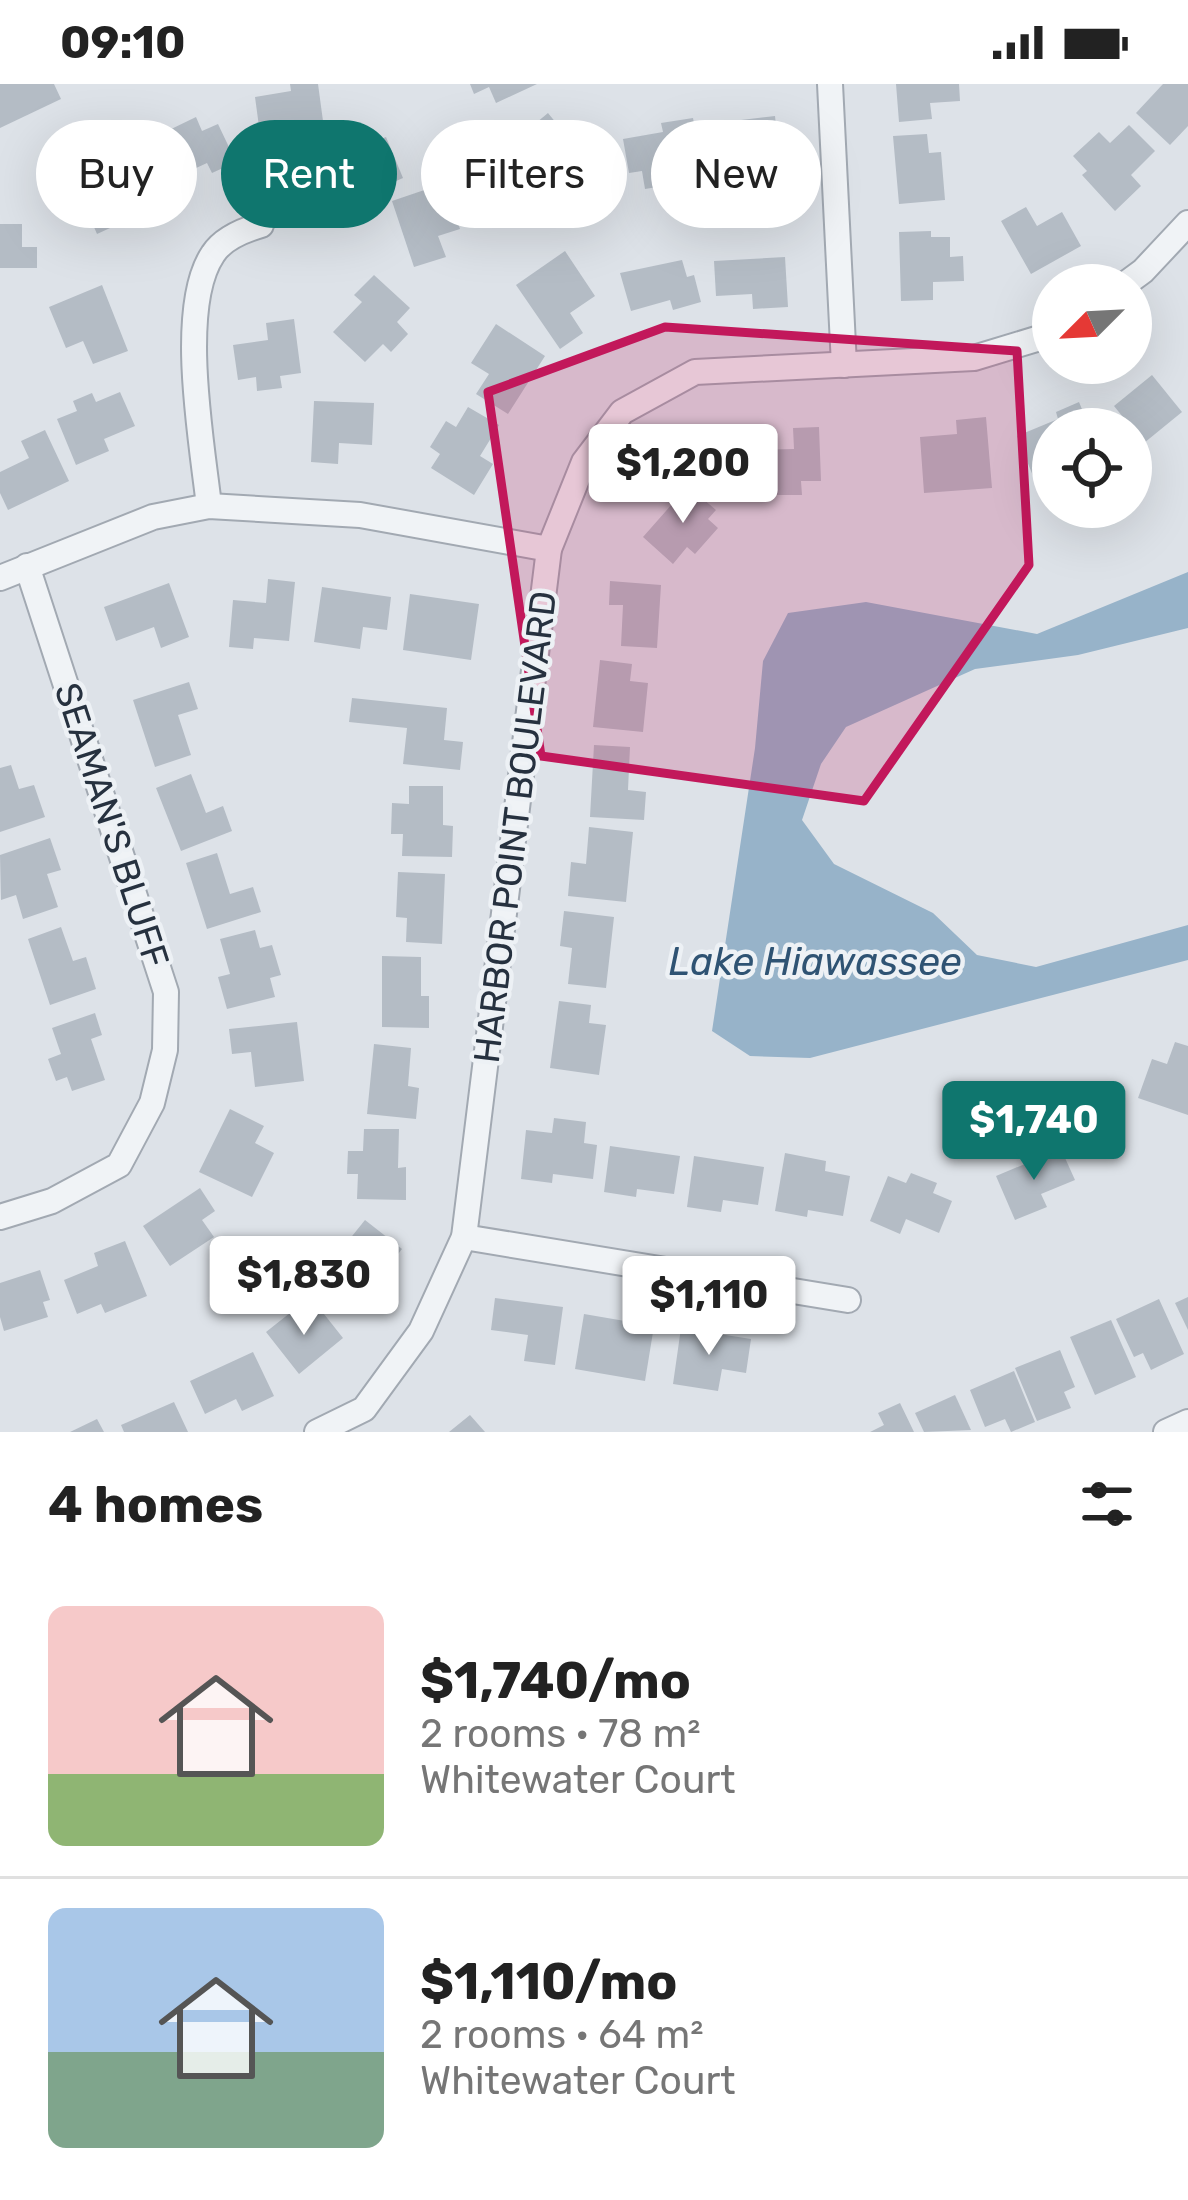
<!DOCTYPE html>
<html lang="en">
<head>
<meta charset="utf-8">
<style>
	:root { --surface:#fff; --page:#f6f6f6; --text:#222; --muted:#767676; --line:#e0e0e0; --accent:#0f766e }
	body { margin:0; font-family:Rubik,sans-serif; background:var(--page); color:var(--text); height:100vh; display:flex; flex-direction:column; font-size:45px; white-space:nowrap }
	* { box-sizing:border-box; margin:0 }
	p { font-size:39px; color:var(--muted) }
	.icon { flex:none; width:66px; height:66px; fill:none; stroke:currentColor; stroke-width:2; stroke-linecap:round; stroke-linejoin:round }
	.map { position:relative; height:1348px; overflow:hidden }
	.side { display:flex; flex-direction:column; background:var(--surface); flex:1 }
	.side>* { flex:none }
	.hud { position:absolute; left:36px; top:36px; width:1116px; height:108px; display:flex; gap:24px }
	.needle { width:78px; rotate:246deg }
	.buttons { position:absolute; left:1032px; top:180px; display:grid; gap:24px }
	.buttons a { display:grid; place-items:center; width:120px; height:120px; border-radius:50%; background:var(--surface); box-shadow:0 12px 48px #0002; font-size:60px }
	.price { position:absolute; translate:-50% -102px; padding:0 27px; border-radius:12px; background:#fff; color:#222; font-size:39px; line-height:78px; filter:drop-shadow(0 3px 6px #0008) }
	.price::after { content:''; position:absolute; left:50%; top:72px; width:36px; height:27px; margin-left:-18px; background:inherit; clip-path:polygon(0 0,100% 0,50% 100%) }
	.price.on { background:var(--accent); color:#fff }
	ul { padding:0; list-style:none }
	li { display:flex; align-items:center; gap:36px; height:300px; padding:0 48px }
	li+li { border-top:3px solid var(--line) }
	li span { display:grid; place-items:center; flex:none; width:336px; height:240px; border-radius:18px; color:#555 }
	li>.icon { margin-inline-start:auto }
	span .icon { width:144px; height:144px; fill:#fffc; stroke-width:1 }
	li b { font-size:51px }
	h2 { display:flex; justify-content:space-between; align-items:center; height:144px; padding:0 48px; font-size:51px }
	.pill { padding:0 42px; border-radius:54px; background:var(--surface); box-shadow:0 12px 48px #0002; font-size:42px; line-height:108px }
	.pill.on { background:var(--accent); color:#fff }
	.status { display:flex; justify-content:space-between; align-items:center; height:84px; padding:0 60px; background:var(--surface); direction:ltr }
	.status svg { height:33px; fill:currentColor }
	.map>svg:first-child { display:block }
</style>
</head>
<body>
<div class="status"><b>09:10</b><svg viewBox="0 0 49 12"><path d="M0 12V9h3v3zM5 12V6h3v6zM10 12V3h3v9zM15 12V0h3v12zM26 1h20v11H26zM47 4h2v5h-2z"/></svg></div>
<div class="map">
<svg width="1188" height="1348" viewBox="0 0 1188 1348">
	<rect width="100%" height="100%" fill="#dde2e8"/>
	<path fill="#97b3c9" d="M1188 488V544L1078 571 975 585 846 643 821 680 802 736 834 780 933 829 977 871 1036 883 1188 841V876L810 974 750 972 712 947 755 664 763 577 788 529 866 518 1037 550Z"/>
	<g fill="#b4bcc5">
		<path d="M0 0H54L61 15 0 44Z"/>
		<path d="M290 0H318L323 37 289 42 293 68 263 72 255 13 291 7Z"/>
		<path d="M470 0H537L496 19 489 3 474 10Z"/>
		<path d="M896 0H959L960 17 930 19 932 35 899 38Z"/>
		<path d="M1163 0H1188V42L1170 61 1136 29Z"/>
		<path d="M548 29 565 50 581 37 602 62 544 110 506 64Z"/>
		<path d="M775 32 781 88 734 93 732 70 711 73 708 40Z"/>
		<path d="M196 33 202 47 218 40 236 78 212 89 207 79 168 97 154 66 168 60 163 49Z"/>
		<path d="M693 34 702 83 679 88 681 99 645 105 642 87 629 89 623 55 663 48 661 39Z"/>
		<path d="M1129 41 1155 67 1131 91 1141 102 1115 127 1082 91 1087 87 1073 72 1099 48 1110 59Z"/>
		<path d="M927 50 929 69 941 68 945 116 899 120 893 52Z"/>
		<path d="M386 53 403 94 371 108 353 66Z"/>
		<path d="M139 80 158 122 97 150 84 120 100 112 94 100Z"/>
		<path d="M445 99 460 145 438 152 446 173 414 183 392 117Z"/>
		<path d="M1026 123 1037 142 1062 128 1081 162 1031 190 1001 137Z"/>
		<path d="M0 140H22V163H37V184H0Z"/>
		<path d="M931 147V153H950V173L963 172 964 197 933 198V216L901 217 899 148Z"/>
		<path d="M565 167 595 212 570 229 583 249 560 265 516 201Z"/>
		<path d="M785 173 788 223 753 225 752 210 716 212 714 177Z"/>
		<path d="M682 176 687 193 694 191 701 218 673 226 670 216 631 227 620 189Z"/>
		<path d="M374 191 410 224 397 238 408 250 391 268 383 260 365 278 333 248 362 218 354 211Z"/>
		<path d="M102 201 128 267 93 280 83 257 66 264 49 223Z"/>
		<path d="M294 235 301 289 280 292 282 304 257 307 256 293 238 296 233 261 268 256 266 239Z"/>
		<path d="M496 240 545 272 508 330 476 310 489 290 471 279Z"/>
		<path d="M1152 291 1182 328 1144 359 1114 322Z"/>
		<path d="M120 308 135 342 104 355 109 367 76 381 57 335 77 327 73 317 92 309 96 318Z"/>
		<path d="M314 317 374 319 372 361 339 359 338 380 311 378Z"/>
		<path d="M1079 318 1090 345H1053V384L1033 392 1017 352 1058 335 1056 328Z"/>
		<path d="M468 323 499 341 480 372 493 380 474 411 431 384 440 370 430 363 446 337 456 343Z"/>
		<path d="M986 333 992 404 924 409 920 353 957 350 956 336Z"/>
		<path d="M819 343 821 397H801L802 411H776V399L758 400 757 366 794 365 793 344Z"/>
		<path d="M45 346 69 397 8 426 0 409V388L29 374 21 357Z"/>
		<path d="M688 402 716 426 708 435 718 444 695 470 687 463 673 480 643 453Z"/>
		<path d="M268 495 295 498 289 557 254 554 253 565 229 563 233 516 266 519Z"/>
		<path d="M610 497 661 501 657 564 621 562 623 521H609Z"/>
		<path d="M169 499 189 553 161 564 154 543 116 557 104 523Z"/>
		<path d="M322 503 391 513 387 546 363 543 360 565 314 558Z"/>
		<path d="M410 510 479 520 471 576 403 566Z"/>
		<path d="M600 576 632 580 630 597 648 599 643 648 593 643Z"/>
		<path d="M189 598 198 625 178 631 191 671 155 683 133 616Z"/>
		<path d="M352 614 447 624 444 656 463 658 460 686 403 680 407 644 349 638Z"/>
		<path d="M594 661 630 663 628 706 646 708 644 736 590 733Z"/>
		<path d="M11 681 19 705 34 701 45 733 0 748V684Z"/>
		<path d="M191 690 206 729 223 722 232 747 181 767 156 704Z"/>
		<path d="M409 702H443V741L453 742 452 773 402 772 403 750H391L392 719 409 720Z"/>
		<path d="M589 743 633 748 626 818 568 812 571 778 586 780Z"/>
		<path d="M50 754 61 786 47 790 58 823 23 835 16 811 1 816 0 771Z"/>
		<path d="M217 769 230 810 253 803 261 828 207 845 186 779Z"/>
		<path d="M398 788 445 790 442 860 406 858 407 834 396 833Z"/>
		<path d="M564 827 614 833 606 904 568 900 572 864 560 862Z"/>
		<path d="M61 843 73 877 86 873 96 905 50 921 28 855Z"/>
		<path d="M255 846 260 864 272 861 281 891 270 894 275 913 227 925 218 893 230 890 220 855Z"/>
		<path d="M382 872 421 873V912H429V944L382 943Z"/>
		<path d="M559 917 591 921 589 939 606 941 599 991 550 984Z"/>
		<path d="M95 929 102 951 91 955 105 996 72 1007 67 993 56 997 48 975 61 970 52 944Z"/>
		<path d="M297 938 304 997 255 1003 251 968 232 970 229 945Z"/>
		<path d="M1175 958 1188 962V1031L1138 1014 1152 975 1167 980Z"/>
		<path d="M374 960 411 964 408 1002 419 1004 416 1035 367 1030Z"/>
		<path d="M230 1025 264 1042 255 1059 274 1069 252 1113 199 1088Z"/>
		<path d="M554 1034 586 1038 584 1059 597 1061 593 1095 553 1090 552 1099 521 1095 526 1046 552 1049Z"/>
		<path d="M364 1045H399L398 1084 406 1083V1116L357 1115 358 1090H347L348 1067H363Z"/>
		<path d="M610 1062 680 1072 674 1110 637 1105 636 1113 604 1108Z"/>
		<path d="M1061 1065 1075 1096 1041 1110 1047 1123 1015 1136 996 1092Z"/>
		<path d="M785 1069 826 1077 825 1087 850 1092 843 1132 808 1126 807 1133 775 1127Z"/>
		<path d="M694 1072 764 1083 758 1121 723 1116 721 1128 687 1123Z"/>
		<path d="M911 1089 937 1099 933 1109 952 1117 939 1149 906 1135 900 1150 870 1137 888 1092 906 1099Z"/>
		<path d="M200 1104 215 1127 202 1136 214 1153 170 1182 143 1142Z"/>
		<path d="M365 1136 402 1165 361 1217 324 1187Z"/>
		<path d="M125 1157 147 1212 105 1229 101 1220 77 1230 64 1196 98 1182 94 1169Z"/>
		<path d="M40 1186 50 1216 43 1218 48 1233 4 1247 0 1233V1199Z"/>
		<path d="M1188 1213V1246L1175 1219Z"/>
		<path d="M495 1214 563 1223 555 1281 524 1277 528 1251 491 1246Z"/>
		<path d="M1159 1215 1184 1270 1151 1286 1143 1269 1134 1273 1116 1235Z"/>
		<path d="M295 1225 305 1237 320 1225 343 1254 299 1290 266 1248Z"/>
		<path d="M584 1230 654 1242 645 1297 575 1285Z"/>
		<path d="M1111 1236 1136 1293 1095 1311 1070 1253Z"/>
		<path d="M681 1244 751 1255 746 1289 722 1285 718 1307 673 1300Z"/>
		<path d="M1060 1266 1075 1303 1064 1308 1071 1324 1037 1337 1015 1284Z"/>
		<path d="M253 1268 274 1312 242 1327 236 1315 205 1330 190 1297Z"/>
		<path d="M1014 1287 1035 1338 1011 1348 1005 1335 985 1343 970 1306Z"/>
		<path d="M955 1311 971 1346 924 1348 915 1329Z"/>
		<path d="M174 1318 188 1348H124L121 1341Z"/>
		<path d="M900 1319 914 1348H870L884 1341 878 1329Z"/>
		<path d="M470 1331 485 1348H449Z"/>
		<path d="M97 1335 104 1348H70Z"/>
	</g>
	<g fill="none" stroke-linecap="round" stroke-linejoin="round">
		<defs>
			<g id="street">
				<path d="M830 0 844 281"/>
				<path d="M1124 201 1143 187 1188 139"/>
				<path d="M209 422C202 359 177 223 213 170 223 154 244 146 261 141"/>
				<path d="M0 494 153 433 209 422 360 431 549 465"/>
				<path d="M0 1133 52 1117 119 1081 152 1019 165 966 166 908 27 482"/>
				<path d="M464 1153 848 1216"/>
				<path d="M317 1348 364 1325 421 1247 464 1153 549 465 584 378 622 328 695 288 974 274 1053 250"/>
				<path d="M1166 1348 1188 1338"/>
			</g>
		</defs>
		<use href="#street" stroke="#a2a9b2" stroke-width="28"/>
		<use href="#street" stroke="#f0f3f6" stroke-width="24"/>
	</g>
	<path fill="#c2185b" fill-opacity="0.2" stroke="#c2185b" stroke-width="9" stroke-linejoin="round" d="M665 243 1017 267 1029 481 864 717 541 672 488 308Z"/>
	<g text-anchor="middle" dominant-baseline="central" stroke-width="9" stroke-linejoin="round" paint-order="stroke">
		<g font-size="36" fill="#26313f" stroke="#edf1f5">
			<text transform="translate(112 741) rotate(72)">SEAMAN'S BLUFF</text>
			<text transform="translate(515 743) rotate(-83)">HARBOR POINT BOULEVARD</text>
		</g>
		<g font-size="39" font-style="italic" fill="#2f5373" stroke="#edf1f5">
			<text x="815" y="878">Lake Hiawassee</text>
		</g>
	</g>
</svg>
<div class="buttons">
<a><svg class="needle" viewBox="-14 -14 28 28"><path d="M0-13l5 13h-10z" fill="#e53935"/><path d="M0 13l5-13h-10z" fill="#767676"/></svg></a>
<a><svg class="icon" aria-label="locate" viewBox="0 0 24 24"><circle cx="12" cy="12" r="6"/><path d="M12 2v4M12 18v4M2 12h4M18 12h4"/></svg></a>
</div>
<b class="price" style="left:683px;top:442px">$1,200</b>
<b class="price on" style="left:1034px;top:1099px">$1,740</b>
<b class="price" style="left:304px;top:1254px">$1,830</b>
<b class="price" style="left:709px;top:1274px">$1,110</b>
<div class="hud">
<a class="pill">Buy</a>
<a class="pill on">Rent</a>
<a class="pill">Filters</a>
<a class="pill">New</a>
</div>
</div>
<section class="side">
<h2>4 homes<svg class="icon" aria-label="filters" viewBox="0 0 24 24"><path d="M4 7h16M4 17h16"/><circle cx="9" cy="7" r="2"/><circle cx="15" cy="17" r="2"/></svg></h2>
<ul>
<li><span style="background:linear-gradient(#f6c9c9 70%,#8fb573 0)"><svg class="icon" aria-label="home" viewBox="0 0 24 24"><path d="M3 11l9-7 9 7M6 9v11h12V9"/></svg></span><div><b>$1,740/mo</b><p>2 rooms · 78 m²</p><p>Whitewater Court</p></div></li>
<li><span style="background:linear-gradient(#a9c7e8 60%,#7fa58c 0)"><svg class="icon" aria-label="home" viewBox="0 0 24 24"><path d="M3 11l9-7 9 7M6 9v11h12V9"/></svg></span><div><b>$1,110/mo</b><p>2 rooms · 64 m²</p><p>Whitewater Court</p></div></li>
</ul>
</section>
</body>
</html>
